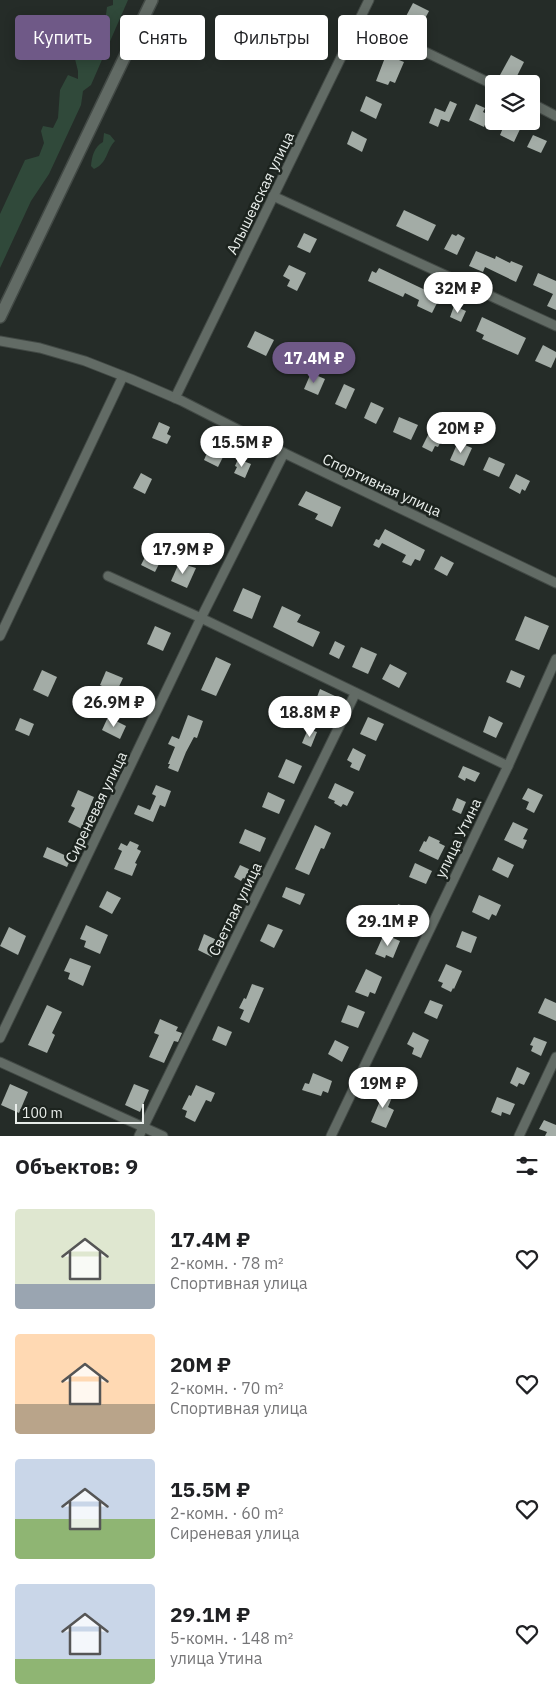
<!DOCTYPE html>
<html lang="ru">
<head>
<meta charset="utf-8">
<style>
	:root { --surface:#fff; --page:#f2f2f2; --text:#202124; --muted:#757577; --accent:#6f5987 }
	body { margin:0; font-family:"IBM Plex Sans",sans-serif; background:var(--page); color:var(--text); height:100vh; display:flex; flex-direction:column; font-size:19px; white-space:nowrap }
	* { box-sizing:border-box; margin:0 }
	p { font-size:16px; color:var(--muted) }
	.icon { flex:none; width:28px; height:28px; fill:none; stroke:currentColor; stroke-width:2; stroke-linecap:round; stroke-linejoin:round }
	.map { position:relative; height:1136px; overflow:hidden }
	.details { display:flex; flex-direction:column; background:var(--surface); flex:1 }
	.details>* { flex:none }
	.top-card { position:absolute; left:15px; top:15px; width:526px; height:45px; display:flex; gap:10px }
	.tools { position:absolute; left:485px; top:75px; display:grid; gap:10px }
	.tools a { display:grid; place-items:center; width:55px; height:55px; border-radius:5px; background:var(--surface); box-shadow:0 2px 12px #0003; font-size:25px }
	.scale { position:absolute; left:15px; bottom:12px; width:129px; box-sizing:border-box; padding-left:5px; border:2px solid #e8edea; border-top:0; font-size:14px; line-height:18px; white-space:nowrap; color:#e8edea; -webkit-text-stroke:4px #1c231e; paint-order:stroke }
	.price { position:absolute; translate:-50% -42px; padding:0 11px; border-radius:18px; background:#fff; color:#222; font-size:16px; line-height:32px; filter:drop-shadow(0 1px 2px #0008) }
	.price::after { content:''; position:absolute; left:50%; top:30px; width:15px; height:11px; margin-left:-8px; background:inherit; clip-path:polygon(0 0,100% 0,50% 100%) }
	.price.on { background:var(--accent); color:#fff }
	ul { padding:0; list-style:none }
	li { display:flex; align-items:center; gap:15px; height:125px; padding:0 15px }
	li span { display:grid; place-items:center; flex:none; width:140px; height:100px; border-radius:5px; color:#555 }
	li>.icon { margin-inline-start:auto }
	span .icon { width:60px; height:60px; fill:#fffc; stroke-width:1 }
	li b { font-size:21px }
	h2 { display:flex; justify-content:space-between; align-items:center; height:60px; padding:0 15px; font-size:21px }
	.pill { padding:0 18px; border-radius:5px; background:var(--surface); box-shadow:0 2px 12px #0003; font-size:18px; line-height:45px }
	.pill.on { background:var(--accent); color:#fff }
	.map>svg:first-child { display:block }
</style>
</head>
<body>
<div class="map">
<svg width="556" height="1136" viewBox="0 0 556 1136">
	<rect width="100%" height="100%" fill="#252c28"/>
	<g fill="#30493a">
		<path d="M113 0H128L91 85 83 91 81 105 49 174 31 201 0 268V214L25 160 39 156 44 143 41 131 43 126 53 128 58 118 60 90 68 75 78 79V71L75 59 84 54 88 59 87 49 97 26 105 22 107 7 113 5Z"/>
		<path d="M104 133 110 135 115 141C106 150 108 163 94 169L91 166C92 156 94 147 103 142Z"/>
	</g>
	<g fill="#a3aca6">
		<path d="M413 3 429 11 419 30 403 22Z"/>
		<path d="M386 55 404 62 395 83 390 81 388 85 376 81Z"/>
		<path d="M511 55 524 62 514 82 500 75Z"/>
		<path d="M366 96 382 104 376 119 360 111Z"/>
		<path d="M450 101 457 104 449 122 441 119 438 127 429 123 435 108 445 112Z"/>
		<path d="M476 104 485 108 483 112 489 115 484 127 469 120Z"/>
		<path d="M506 121 521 127 514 142 500 135Z"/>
		<path d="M352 131 367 139 362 152 347 144Z"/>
		<path d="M533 135 547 141 541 153 527 147Z"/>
		<path d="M404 210 436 225 428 241 396 226Z"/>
		<path d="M304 233 317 239 310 253 297 247Z"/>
		<path d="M452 234 456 236 458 234 465 238 457 255 444 249Z"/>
		<path d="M476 251 495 259 496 256 510 263 511 261 523 266 516 282 485 267 483 272 469 266Z"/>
		<path d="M289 265 306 273 297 291 287 286 290 280 283 276Z"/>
		<path d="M379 268 440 297 432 313 417 306 419 300 405 293 403 297 368 281 372 271 376 273Z"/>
		<path d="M538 273 556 281V310L547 306 553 294 533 285Z"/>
		<path d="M454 306 466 311 461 322 450 317Z"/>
		<path d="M482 317 526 338 518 355 482 339 484 335 476 331Z"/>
		<path d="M255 331 274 340 266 356 247 347Z"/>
		<path d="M543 345 556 352V357L551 368 535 361Z"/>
		<path d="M311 373 325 379 318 395 304 389Z"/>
		<path d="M344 384 355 389 346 409 335 404Z"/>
		<path d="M371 402 384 408 376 424 364 418Z"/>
		<path d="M399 417 418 425 411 440 393 432Z"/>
		<path d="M159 422 170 427 167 434 171 436 167 444 152 438Z"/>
		<path d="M430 431 443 437 438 447 435 446 432 452 422 447Z"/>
		<path d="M458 442 472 448 464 466 450 460Z"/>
		<path d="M210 446 225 453 218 467 204 460Z"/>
		<path d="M489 457 505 464 499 477 483 470Z"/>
		<path d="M238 459 251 464 245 478 234 473 237 467 235 466Z"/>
		<path d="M141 473 152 479 145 494 133 488Z"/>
		<path d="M516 474 530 481 525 491 522 489 520 494 509 488Z"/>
		<path d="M306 491 341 507 332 527 315 519 318 514 298 505Z"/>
		<path d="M385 529 425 550 420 561 415 559 411 566 402 562 406 555 382 543 379 548 373 545 376 539 379 540Z"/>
		<path d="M148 551 162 558 155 572 141 565Z"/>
		<path d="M441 556 454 563 447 576 434 569Z"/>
		<path d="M179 563 196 568 187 588 171 581Z"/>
		<path d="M243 588 261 596 252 619 233 611Z"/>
		<path d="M282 606 301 615 297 622 320 632 313 647 273 627Z"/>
		<path d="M525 616 549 626 539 650 515 640Z"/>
		<path d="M155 626 171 633 163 651 147 644Z"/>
		<path d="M335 641 345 646 339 659 329 654Z"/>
		<path d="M361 647 377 654 368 674 352 667Z"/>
		<path d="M216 657 231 664 216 696 201 690Z"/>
		<path d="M390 664 407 673 399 688 382 679Z"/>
		<path d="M42 670 57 677 48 697 33 690Z"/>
		<path d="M511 670 525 676 520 688 506 682Z"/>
		<path d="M106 671 123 678 116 693 100 685Z"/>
		<path d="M320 689 335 696 332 703 317 697Z"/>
		<path d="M188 715 203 721 197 738 194 737 186 752 178 772 168 768 170 764H168L175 747 168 744 172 736 179 739Z"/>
		<path d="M489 716 503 723 496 738 483 732Z"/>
		<path d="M108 717 126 726 120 739 102 730Z"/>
		<path d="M368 717 384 724 376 741 360 734Z"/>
		<path d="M20 718 34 724 29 736 15 730Z"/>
		<path d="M308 729 317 732 311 747 302 743Z"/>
		<path d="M353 748 366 755 359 771 350 767 352 763 347 760Z"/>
		<path d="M286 759 302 766 294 784 278 777Z"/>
		<path d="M463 766 480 773 475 782 466 778 465 781 458 777Z"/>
		<path d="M335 783 354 792 347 806 343 804 341 807 334 803 335 801 328 798Z"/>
		<path d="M156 785 171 791 165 807 160 805 153 822 134 814 138 805 150 810 156 796 152 794Z"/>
		<path d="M528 788 543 795 534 813 526 809 529 802 522 799Z"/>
		<path d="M78 790 94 797 84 821 88 823 84 830 68 822 75 808 71 806Z"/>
		<path d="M268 792 285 800 279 814 262 807Z"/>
		<path d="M457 798 466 802 461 814 452 810Z"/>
		<path d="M513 822 528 829 523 839 527 840 523 849 504 840Z"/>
		<path d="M315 825 331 833 324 849 321 848 309 875 295 869Z"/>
		<path d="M245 829 266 838 260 852 239 843Z"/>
		<path d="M429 836 440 841 439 843 445 846 438 860 419 851 424 841 426 842Z"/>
		<path d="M130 841 139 845 137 849 141 851 135 863 137 864 132 876 114 869 122 851 118 849 121 843 127 846Z"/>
		<path d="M47 847 71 858 67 867 43 857Z"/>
		<path d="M498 857 514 865 508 878 492 870Z"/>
		<path d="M415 863 432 871 426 884 409 877Z"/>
		<path d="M240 865 253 871 248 880 243 878 241 881 234 877Z"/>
		<path d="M286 887 305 894 300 905 282 897Z"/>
		<path d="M107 891 121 898 112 914 99 907Z"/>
		<path d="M479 895 501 905 496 916 492 914 489 920 472 912Z"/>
		<path d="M398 904 415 910 410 925 393 919Z"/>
		<path d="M268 924 283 930 274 948 260 941Z"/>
		<path d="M86 925 108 935 100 954 84 947 86 941 80 939Z"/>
		<path d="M9 927 26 936 18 955 0 946Z"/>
		<path d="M462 931 477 937 471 953 456 947Z"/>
		<path d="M204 934 219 941 212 957 198 950Z"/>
		<path d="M384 934 400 941 393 958 386 955 385 958 375 954Z"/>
		<path d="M70 958 91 966 83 986 68 979 70 973 64 971Z"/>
		<path d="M446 964 462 971 454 989 453 988 451 992 441 987 443 983 438 981Z"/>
		<path d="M366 969 382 977 375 994 370 992 368 997 355 992Z"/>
		<path d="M252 984 264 988 249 1023 240 1019 244 1010 239 1008 244 998 246 999Z"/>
		<path d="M545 998 556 1003V1021L538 1013Z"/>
		<path d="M430 1000 443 1005 437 1019 424 1013Z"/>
		<path d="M47 1005 62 1012 52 1033 55 1035 47 1053 28 1045Z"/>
		<path d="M348 1005 365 1012 358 1028 341 1022Z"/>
		<path d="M160 1019 178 1027 176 1031 182 1033 178 1042 174 1041 164 1063 149 1057 159 1035 154 1033Z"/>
		<path d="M218 1026 232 1032 226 1046 212 1040Z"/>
		<path d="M413 1032 429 1040 421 1058 412 1054 414 1048 407 1044Z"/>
		<path d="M534 1037 547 1042 541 1056 531 1051 533 1046 530 1045Z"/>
		<path d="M335 1040 349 1047 342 1062 328 1054Z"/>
		<path d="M517 1067 530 1073 524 1085 519 1083 517 1087 510 1083Z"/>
		<path d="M313 1073 332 1081 328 1093 323 1091 321 1096 302 1090 305 1083 309 1084Z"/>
		<path d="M10 1084 28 1092 19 1113 1 1105Z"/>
		<path d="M134 1084 149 1090 140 1112 125 1105Z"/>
		<path d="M196 1085 215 1093 211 1102 206 1100 195 1122 185 1117 187 1111 182 1109 189 1095 191 1096Z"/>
		<path d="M378 1089 393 1095 388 1107 394 1110 386 1128 371 1122 380 1101 374 1099Z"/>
		<path d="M497 1097 515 1104 510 1115 502 1112 501 1116 491 1112Z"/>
		<path d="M544 1120 556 1125V1136H545L547 1132 539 1129Z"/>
	</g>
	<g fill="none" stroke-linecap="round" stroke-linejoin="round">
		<defs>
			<g id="street">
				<path d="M359 20 494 85"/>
				<path d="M531 103 556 116"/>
				<path d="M273 196 556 326"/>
				<path d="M0 341 40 348 85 361 131 379 182 401 284 453 556 583"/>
				<path d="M175 398 369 0"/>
				<path d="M108 576 201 618 508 766"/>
				<path d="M0 636 123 376"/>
				<path d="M0 1038 201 618 284 453"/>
				<path d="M0 1062 163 1136"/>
				<path d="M139 1136 355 694"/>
				<path d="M331 1136 508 766 556 659"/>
				<path d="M519 1136 556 1057"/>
			</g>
			<path id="secondary" d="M0 317 152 0"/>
		</defs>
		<use href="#street" stroke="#424945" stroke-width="11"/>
		<use href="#secondary" stroke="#424945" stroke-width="14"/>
		<use href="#street" stroke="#626b65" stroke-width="9"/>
		<use href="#secondary" stroke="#626b65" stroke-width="11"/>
	</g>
	<g text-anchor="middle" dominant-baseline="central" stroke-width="5" stroke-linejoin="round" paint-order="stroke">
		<g font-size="15" fill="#e8edea" stroke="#1c231e">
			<text transform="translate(260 193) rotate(-64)">Алышевская улица</text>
			<text transform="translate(382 485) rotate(25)">Спортивная улица</text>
			<text transform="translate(96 807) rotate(-64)">Сиреневая улица</text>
			<text transform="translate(458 838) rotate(-64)">улица Утина</text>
			<text transform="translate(235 909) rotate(-64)">Светлая улица</text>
		</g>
	</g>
</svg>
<div class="tools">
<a><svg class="icon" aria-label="layers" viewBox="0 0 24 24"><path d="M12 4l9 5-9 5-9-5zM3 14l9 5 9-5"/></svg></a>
</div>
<div class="scale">100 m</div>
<b class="price" style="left:458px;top:314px">32M ₽</b>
<b class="price on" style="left:314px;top:384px">17.4M ₽</b>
<b class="price" style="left:461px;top:454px">20M ₽</b>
<b class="price" style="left:242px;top:468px">15.5M ₽</b>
<b class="price" style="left:183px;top:575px">17.9M ₽</b>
<b class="price" style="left:114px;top:728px">26.9M ₽</b>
<b class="price" style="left:310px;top:738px">18.8M ₽</b>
<b class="price" style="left:388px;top:947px">29.1M ₽</b>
<b class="price" style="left:383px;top:1109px">19M ₽</b>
<div class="top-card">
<a class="pill on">Купить</a>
<a class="pill">Снять</a>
<a class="pill">Фильтры</a>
<a class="pill">Новое</a>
</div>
</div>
<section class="details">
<h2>Объектов: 9<svg class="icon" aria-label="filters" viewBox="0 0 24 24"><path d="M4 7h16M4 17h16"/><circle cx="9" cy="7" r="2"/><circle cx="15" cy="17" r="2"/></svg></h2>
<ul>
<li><span style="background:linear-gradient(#dfe7d0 75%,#9aa5b1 0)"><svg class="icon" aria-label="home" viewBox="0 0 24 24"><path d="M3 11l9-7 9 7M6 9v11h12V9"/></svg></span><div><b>17.4M ₽</b><p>2-комн. · 78 m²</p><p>Спортивная улица</p></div><svg class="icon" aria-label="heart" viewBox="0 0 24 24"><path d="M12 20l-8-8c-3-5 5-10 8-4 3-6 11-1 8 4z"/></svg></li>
<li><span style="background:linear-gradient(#ffd9b3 70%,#b9a48a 0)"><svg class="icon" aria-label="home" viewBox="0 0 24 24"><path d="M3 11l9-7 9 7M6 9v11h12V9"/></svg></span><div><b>20M ₽</b><p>2-комн. · 70 m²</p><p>Спортивная улица</p></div><svg class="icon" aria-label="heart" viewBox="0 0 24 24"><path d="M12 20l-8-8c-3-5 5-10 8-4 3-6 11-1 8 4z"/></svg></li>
<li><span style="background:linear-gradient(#c9d6e8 60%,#8fb573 0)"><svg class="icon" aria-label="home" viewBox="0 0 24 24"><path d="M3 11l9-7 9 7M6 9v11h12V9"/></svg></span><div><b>15.5M ₽</b><p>2-комн. · 60 m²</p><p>Сиреневая улица</p></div><svg class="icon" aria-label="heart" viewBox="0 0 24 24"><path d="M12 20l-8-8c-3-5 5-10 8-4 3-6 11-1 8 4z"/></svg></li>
<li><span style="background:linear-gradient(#c9d6e8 75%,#8fb573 0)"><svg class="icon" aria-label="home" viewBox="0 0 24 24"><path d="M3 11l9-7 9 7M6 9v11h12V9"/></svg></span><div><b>29.1M ₽</b><p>5-комн. · 148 m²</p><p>улица Утина</p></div><svg class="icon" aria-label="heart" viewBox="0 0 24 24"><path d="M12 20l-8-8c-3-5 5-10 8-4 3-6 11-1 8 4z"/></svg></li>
</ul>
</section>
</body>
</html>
